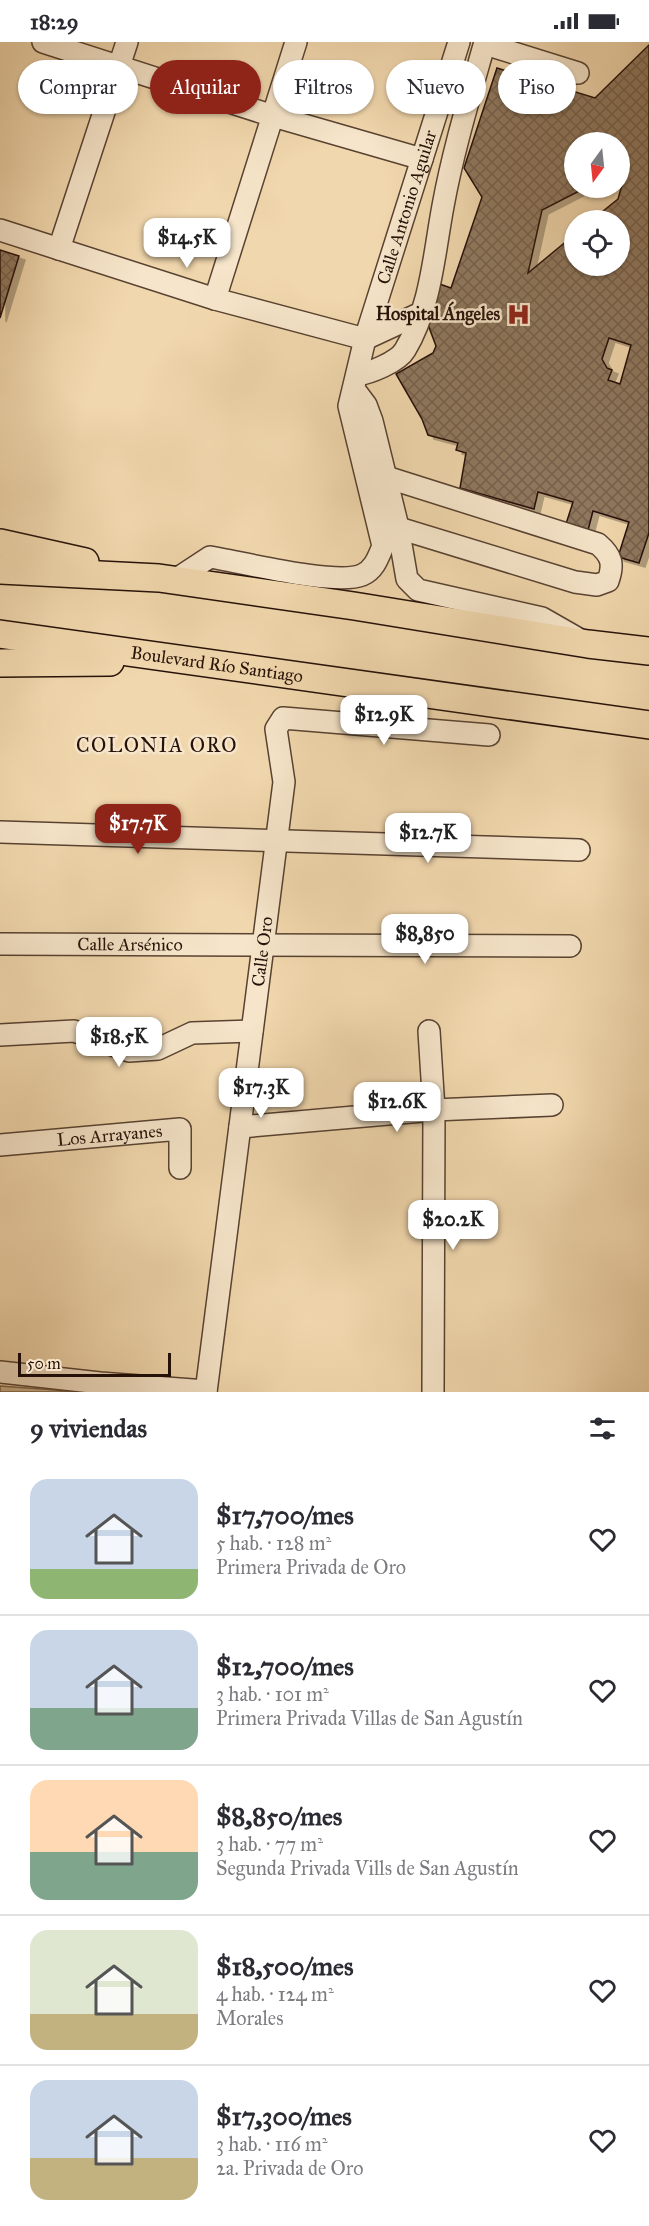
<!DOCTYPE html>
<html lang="es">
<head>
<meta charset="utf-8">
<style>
	:root { --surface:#fff; --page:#f2f2f3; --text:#2b2b33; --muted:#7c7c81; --line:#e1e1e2; --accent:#8f2418 }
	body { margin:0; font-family:"IM FELL Great Primer",serif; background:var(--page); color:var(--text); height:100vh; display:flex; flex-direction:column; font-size:22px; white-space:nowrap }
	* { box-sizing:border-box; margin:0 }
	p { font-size:20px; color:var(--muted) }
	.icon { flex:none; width:33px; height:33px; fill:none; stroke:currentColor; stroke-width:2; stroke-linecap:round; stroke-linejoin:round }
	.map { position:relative; height:1350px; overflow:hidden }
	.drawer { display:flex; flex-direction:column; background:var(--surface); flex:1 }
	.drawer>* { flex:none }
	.banner { position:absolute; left:18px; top:18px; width:614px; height:54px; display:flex; gap:12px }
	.needle { width:39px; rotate:195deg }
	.fabs { position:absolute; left:564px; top:90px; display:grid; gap:12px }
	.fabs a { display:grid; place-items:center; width:66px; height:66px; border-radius:50%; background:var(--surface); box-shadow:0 2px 4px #0004; font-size:30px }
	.scale { position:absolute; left:18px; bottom:15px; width:153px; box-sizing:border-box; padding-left:6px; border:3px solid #251108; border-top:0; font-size:16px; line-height:21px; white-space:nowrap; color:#251108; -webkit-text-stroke:4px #f6e5ca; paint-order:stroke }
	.price { position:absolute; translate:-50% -51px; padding:0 14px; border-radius:12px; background:#fff; color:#222; font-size:20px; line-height:39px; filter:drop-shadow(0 2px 3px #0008) }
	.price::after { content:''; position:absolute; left:50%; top:36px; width:18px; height:14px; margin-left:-9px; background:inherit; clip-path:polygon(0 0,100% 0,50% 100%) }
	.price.active { background:var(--accent); color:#fff }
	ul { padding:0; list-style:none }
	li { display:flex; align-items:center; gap:18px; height:150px; padding:0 30px }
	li+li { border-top:2px solid var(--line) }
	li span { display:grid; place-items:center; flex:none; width:168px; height:120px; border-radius:18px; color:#555 }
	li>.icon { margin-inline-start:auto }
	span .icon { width:72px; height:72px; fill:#fffc; stroke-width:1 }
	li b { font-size:26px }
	h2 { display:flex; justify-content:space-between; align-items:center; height:72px; padding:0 30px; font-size:26px }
	.tag { padding:0 21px; border-radius:27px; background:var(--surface); box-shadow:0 2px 4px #0004; font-size:21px; line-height:54px }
	.tag.active { background:var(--accent); color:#fff }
	.status { display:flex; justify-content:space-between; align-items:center; height:42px; padding:0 30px; background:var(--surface); direction:ltr }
	.status svg { height:16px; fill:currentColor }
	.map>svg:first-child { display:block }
</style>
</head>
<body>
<div class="status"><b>18:29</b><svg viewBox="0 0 49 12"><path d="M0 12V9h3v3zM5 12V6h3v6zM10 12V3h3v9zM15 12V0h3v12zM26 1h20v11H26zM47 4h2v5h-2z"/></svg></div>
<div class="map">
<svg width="649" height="1350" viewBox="0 0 649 1350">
	<defs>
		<pattern id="park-crowns" width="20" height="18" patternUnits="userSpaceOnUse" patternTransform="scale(1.5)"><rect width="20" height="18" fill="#ceb591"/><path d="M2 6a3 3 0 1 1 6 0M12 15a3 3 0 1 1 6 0" fill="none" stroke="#b19b7c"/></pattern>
		<pattern id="building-cross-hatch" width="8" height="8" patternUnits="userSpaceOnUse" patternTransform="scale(1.5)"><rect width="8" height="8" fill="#8f785e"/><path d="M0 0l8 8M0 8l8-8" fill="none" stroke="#75614c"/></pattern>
		<filter id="shadow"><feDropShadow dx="6" dy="4" stdDeviation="0" flood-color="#0004"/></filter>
	</defs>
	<rect width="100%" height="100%" fill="#f1d7ad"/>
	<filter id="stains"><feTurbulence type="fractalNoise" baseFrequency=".00333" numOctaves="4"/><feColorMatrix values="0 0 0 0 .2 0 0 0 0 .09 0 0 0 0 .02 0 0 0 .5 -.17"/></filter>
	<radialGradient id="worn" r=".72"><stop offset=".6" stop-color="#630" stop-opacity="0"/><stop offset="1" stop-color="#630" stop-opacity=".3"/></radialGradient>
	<path fill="url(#park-crowns)" stroke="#7a634c" stroke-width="1.5" d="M0 1344 82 1350H0Z"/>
	<g fill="url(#building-cross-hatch)" stroke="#251108" stroke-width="1.5" fill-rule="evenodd" filter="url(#shadow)">
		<path d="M649 3V491L639 521 618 515 629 480 593 469 587 492 565 485 573 460 538 450 534 467 460 446 466 411 456 408 458 401 428 393 422 377 396 332 433 311 436 304 424 272 434 240 451 246 482 155 464 126 497 26 595 56ZM574 100H620V131L625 132 618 157 592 178H620V224H574V193L528 231 542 168 585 146H574ZM609 296 631 303 620 342 608 338 612 328 607 326 602 317Z"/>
		<path d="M0 208 19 214 0 276Z"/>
	</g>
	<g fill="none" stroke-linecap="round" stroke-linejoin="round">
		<defs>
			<g id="minor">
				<path d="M43 0 273 74 422 117"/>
				<path d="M485 2 578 31"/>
				<path d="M0 188 215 257 365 297"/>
				<path d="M59 207 127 0"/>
				<path d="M215 257 296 0"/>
				<path d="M365 297 421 271"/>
				<path d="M357 333C370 331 398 320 405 308 431 265 434 212 443 164 453 109 470 53 485 0"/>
				<path d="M354 347 366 363 372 379 398 485 407 537 418 548 542 576 577 596"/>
				<path d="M379 480 575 540 597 543 608 539C614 522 612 514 598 502L386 435"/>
				<path id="s1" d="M175 538 210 515C241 520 336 544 362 533 374 528 378 516 383 504L349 364 365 297 459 0"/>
				<path d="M0 790 579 808"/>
				<path id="s2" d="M0 902 570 904"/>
				<path d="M429 989 434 1068 433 1350"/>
				<path d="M0 993 74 989 129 1009 158 1007 192 991 252 989"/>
				<path d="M240 1085 434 1068 552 1063"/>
				<path id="s3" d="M0 1103 180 1087V1126"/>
				<path d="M0 1330 100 1341 206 1349"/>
				<path id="s4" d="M206 1350 284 740 276 687 283 676 489 693"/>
			</g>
			<g id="major">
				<path d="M0 501 85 520"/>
				<path d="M0 528 159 536 354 564 588 602 649 609"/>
				<path id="s5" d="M0 592 649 683"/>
				<path d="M0 621 110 620"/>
			</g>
		</defs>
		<use href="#minor" stroke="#584231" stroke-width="24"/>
		<use href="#major" stroke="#251108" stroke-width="30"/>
		<use href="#minor" stroke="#f6e5ca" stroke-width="21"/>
		<use href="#major" stroke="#f1d7ad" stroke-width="27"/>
	</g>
	<defs>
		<symbol id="hospital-bare" viewBox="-9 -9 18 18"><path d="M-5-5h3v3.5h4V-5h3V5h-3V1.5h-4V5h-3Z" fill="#8f2418" stroke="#f6e5ca" stroke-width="2.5" paint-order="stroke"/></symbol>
	</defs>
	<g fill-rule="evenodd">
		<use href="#hospital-bare" x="502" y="256" width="33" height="33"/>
	</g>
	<g text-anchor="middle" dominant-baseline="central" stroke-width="5" stroke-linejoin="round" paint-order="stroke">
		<g font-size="18" fill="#251108" stroke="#f6e5ca">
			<text stroke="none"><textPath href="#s1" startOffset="584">Calle Antonio Aguilar</textPath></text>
			<text stroke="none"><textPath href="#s5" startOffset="219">Boulevard Río Santiago</textPath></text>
			<text stroke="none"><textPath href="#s2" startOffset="130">Calle Arsénico</textPath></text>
			<text stroke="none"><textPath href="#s4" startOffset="444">Calle Oro</textPath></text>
			<text stroke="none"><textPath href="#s3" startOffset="110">Los Arrayanes</textPath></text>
		</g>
		<g font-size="18" font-weight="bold" fill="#251108" stroke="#f6e5ca" text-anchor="end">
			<text x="500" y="272">Hospital Ángeles</text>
		</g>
		<g font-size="20" letter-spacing="1.5" fill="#251108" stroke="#f6e5ca">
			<text x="157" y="703">COLONIA ORO</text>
		</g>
	</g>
	<rect width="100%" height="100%" filter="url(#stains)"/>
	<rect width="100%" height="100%" fill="url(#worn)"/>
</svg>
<div class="fabs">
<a><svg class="needle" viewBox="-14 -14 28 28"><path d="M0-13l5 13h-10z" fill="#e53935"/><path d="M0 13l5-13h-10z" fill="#7c7c81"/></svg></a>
<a><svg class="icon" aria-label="locate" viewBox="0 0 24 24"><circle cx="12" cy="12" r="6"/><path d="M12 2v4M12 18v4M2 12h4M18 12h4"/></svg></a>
</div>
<div class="scale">50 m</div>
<b class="price" style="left:187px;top:227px">$14.5K</b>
<b class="price" style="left:384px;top:704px">$12.9K</b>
<b class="price active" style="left:138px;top:813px">$17.7K</b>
<b class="price" style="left:428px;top:822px">$12.7K</b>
<b class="price" style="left:425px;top:923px">$8,850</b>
<b class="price" style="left:119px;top:1026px">$18.5K</b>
<b class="price" style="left:261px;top:1077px">$17.3K</b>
<b class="price" style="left:397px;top:1091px">$12.6K</b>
<b class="price" style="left:453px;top:1209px">$20.2K</b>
<div class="banner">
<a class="tag">Comprar</a>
<a class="tag active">Alquilar</a>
<a class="tag">Filtros</a>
<a class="tag">Nuevo</a>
<a class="tag">Piso</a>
</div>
</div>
<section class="drawer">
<h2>9 viviendas<svg class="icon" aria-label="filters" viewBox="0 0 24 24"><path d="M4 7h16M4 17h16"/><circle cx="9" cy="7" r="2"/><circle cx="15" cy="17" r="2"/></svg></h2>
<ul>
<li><span style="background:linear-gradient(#c9d6e8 75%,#8fb573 0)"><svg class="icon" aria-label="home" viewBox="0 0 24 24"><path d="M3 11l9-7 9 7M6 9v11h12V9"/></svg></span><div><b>$17,700/mes</b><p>5 hab. · 128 m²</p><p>Primera Privada de Oro</p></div><svg class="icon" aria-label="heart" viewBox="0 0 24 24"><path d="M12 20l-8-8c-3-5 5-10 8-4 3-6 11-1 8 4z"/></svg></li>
<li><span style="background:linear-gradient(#c9d6e8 65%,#7fa58c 0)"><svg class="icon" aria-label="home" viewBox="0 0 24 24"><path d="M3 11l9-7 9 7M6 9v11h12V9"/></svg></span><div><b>$12,700/mes</b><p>3 hab. · 101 m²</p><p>Primera Privada Villas de San Agustín</p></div><svg class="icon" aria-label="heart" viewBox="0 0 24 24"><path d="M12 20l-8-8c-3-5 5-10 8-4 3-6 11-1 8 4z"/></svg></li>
<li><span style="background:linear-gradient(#ffd9b3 60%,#7fa58c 0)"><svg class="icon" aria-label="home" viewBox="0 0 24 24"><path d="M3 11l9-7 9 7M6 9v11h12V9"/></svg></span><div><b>$8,850/mes</b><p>3 hab. · 77 m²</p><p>Segunda Privada Vills de San Agustín</p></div><svg class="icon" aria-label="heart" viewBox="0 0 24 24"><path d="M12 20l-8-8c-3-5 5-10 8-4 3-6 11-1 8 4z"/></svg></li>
<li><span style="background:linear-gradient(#dfe7d0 70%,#c2b280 0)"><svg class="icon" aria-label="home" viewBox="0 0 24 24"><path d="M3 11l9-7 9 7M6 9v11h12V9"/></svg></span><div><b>$18,500/mes</b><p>4 hab. · 124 m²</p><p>Morales</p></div><svg class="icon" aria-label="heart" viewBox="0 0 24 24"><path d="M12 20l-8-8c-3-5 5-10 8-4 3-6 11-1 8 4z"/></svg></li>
<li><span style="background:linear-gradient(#c9d6e8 65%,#c2b280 0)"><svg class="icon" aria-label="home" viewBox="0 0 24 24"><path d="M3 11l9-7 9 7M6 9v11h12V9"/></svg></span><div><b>$17,300/mes</b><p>3 hab. · 116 m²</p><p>2a. Privada de Oro</p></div><svg class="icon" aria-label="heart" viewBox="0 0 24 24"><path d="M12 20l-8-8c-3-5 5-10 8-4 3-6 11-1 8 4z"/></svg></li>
</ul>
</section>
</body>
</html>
